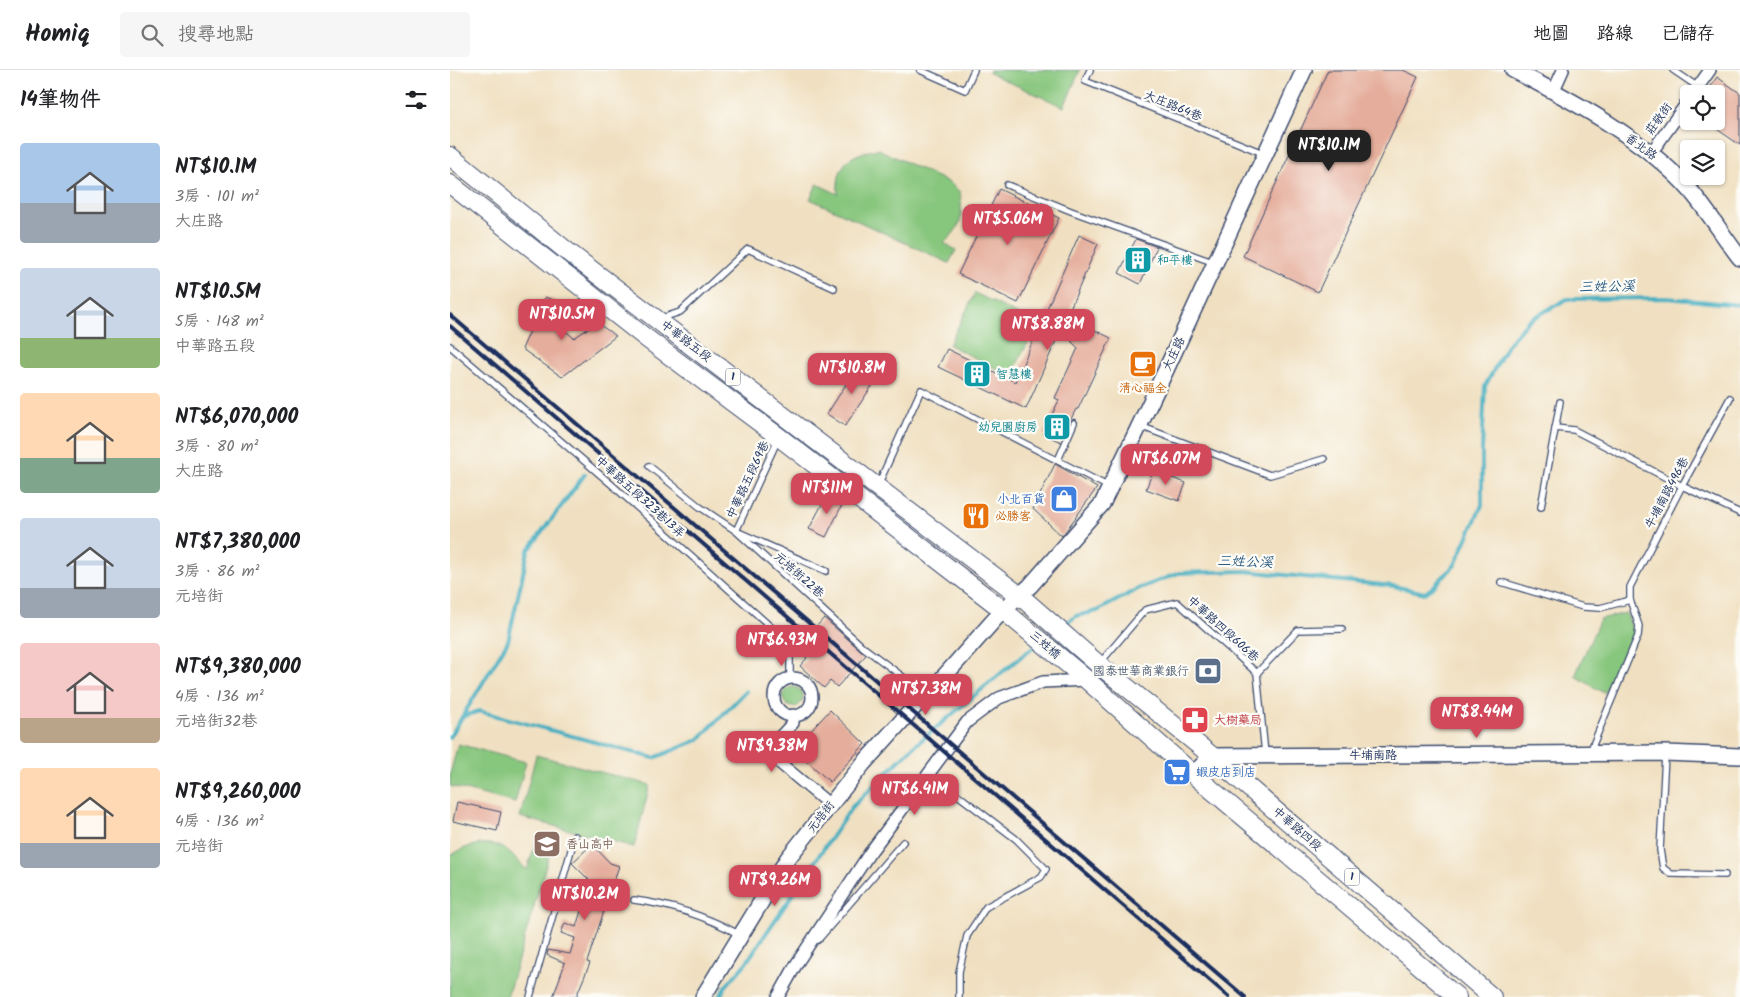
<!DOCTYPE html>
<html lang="zh-TW">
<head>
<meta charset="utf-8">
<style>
	:root { --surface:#fff; --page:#f6f6f6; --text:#202124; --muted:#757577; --line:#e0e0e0; --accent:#d1495b }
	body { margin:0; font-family:Kalam,"LXGW WenKai TC",sans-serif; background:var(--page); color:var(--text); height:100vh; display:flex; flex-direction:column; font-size:19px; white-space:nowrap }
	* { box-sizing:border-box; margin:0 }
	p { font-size:16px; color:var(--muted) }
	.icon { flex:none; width:28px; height:28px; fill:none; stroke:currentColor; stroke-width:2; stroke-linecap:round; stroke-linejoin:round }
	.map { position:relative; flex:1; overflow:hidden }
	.sheet { display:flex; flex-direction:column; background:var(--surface); width:450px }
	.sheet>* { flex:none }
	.fabs { position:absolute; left:1230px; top:15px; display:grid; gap:10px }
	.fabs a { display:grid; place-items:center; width:45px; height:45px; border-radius:5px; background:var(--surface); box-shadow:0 1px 4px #0004; font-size:25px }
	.price { position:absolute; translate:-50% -42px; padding:0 11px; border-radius:10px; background:var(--accent); color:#fff; font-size:16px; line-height:32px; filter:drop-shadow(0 1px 2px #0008) }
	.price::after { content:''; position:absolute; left:50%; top:30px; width:15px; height:11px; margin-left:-8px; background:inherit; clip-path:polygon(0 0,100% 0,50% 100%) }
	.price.active { background:#222; color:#fff }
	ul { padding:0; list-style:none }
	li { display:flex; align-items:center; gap:15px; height:125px; padding:0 20px }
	li span { display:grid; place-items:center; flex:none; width:140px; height:100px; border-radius:5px; color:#555 }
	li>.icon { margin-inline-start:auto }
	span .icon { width:60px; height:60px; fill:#fffc; stroke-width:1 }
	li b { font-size:21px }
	h2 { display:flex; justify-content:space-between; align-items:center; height:60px; padding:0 20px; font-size:21px }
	header { display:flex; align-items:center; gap:30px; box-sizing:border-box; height:70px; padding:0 25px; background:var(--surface); border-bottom:1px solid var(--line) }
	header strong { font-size:24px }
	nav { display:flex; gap:28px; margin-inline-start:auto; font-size:18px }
	.search { width:350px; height:45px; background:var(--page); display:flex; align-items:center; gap:12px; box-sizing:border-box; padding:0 18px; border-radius:5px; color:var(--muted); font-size:19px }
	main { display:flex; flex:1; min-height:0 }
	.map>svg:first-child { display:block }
</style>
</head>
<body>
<header>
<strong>Homiq</strong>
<div class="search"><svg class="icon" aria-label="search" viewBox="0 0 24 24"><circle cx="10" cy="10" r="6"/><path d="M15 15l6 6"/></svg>搜尋地點</div>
<nav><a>地圖</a><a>路線</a><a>已儲存</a></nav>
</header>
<main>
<section class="sheet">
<h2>14筆物件<svg class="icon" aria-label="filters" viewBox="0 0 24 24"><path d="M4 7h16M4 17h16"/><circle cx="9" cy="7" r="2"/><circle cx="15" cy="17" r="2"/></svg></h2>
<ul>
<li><span style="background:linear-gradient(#a9c7e8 60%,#9aa5b1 0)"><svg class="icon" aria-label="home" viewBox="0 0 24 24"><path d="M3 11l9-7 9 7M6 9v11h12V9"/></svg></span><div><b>NT$10.1M</b><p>3房 · 101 m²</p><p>大庄路</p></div></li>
<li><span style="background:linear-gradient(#c9d6e8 70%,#8fb573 0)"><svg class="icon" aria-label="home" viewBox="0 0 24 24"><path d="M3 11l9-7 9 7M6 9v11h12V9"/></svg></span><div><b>NT$10.5M</b><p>5房 · 148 m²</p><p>中華路五段</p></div></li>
<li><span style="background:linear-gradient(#ffd9b3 65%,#7fa58c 0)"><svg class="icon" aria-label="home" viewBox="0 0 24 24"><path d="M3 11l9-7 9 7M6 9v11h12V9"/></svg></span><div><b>NT$6,070,000</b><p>3房 · 80 m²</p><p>大庄路</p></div></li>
<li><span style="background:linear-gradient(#c9d6e8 70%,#9aa5b1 0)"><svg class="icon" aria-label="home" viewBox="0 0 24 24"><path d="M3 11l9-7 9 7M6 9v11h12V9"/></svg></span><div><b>NT$7,380,000</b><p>3房 · 86 m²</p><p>元培街</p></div></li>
<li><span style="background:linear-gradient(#f6c9c9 75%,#b9a48a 0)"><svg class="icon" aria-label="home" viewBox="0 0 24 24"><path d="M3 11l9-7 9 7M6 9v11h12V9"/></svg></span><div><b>NT$9,380,000</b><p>4房 · 136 m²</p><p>元培街32巷</p></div></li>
<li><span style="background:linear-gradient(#ffd9b3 75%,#9aa5b1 0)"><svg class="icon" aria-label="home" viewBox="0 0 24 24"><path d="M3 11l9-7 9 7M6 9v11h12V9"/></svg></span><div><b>NT$9,260,000</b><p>4房 · 136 m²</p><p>元培街</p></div></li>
</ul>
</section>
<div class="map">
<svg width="1290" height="927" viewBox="0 0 1290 927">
	<rect width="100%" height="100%" fill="#fdfcf7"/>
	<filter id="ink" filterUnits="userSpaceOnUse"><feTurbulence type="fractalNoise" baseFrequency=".02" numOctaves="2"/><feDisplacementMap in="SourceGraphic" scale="10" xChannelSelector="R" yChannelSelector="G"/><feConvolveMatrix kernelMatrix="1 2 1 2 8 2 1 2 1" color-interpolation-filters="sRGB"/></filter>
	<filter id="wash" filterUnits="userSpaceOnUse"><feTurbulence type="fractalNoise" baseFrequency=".0096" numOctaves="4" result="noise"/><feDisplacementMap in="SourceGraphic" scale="20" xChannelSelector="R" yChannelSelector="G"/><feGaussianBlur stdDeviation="1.12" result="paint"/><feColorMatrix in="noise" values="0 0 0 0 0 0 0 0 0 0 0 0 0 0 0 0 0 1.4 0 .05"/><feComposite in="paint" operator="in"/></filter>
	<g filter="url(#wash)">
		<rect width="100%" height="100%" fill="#f0e0c1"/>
		<g fill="#87c67d" stroke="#517a6e">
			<path d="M540 0H630L614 37 539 3Z"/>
			<path d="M428 79 500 113 510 122C513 146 513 156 494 173L506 180 499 193 360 129 367 114 388 124C386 93 400 84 428 79Z"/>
			<path d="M525 223 587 254 561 306 499 275Z"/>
			<path d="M1176 543 1184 562 1154 623 1125 606 1150 549Z"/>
			<circle cx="343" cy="627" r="10"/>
			<path d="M8 674 76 692 65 733 0 716V704Z"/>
			<path d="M86 685 200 715 184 777 70 747Z"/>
			<path d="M87 768 103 772 57 927H0V786C16 775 40 768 57 781 64 786 71 794 77 800Z"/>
		</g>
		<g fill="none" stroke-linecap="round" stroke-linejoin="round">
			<g stroke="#42aec1" stroke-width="4">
				<path d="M613 556 626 546 647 541 690 518 729 503 795 501 943 516 975 523 983 517 1005 495 1032 435V380L1035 316 1058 274 1078 251 1117 229 1217 228 1290 235"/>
				<path d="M12 647 29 641 204 688 248 670 296 621"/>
				<path d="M0 667 58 571 78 481 135 404"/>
				<path d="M270 927 275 917 296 893 402 737 462 678 568 589 587 575"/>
			</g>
		</g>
		<g id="blocks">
			<g fill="#e5ad9b">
				<path d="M878 0H953L968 7 868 222 793 186Z"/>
				<path d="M1267 7 1290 23V75L1255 51H1266V24H1256Z"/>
				<path d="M549 119 609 148 568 233 508 204Z"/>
				<path d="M629 165 648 174 615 250 626 256 634 255 661 268 628 339H626L620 351 611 372 593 364 609 330 605 328 628 278 622 272 613 255 576 339 488 297 497 279 565 312Z"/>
				<path d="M686 169 707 177 690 214 669 203Z"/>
				<path d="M95 227 113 234 106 253 124 268 147 253 166 266 112 307 72 279Z"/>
				<path d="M409 294 428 307 395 356 377 344Z"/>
				<path d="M605 394 647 418 612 466 583 439Z"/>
				<path d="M703 401 736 413 729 431 696 419Z"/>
				<path d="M378 423 394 431 376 467 359 459Z"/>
				<path d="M374 548 416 585 387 617 380 611 374 618 350 596 357 588 347 579Z"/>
				<path d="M380 640 415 674 380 712 344 679Z"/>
				<path d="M7 732 51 742 47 761 3 751Z"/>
				<path d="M142 774 160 793 169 796 137 892 140 893 126 927H103L115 893 97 885 98 880 120 884 125 868 111 863 115 853 126 857 134 831 139 810 122 793Z"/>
			</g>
		</g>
	</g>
	<g filter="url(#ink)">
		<use href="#blocks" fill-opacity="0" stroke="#3b4a6d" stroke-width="1"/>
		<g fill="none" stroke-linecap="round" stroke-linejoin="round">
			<defs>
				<g id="lane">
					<path d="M470 0 515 20 524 0"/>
					<path d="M640 0 635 11 815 84"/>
					<path d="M1223 0 1248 17"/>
					<path d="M557 115 621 141 765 193"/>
					<path d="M212 248 230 242 298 179 384 218"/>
					<path d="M0 276 161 414 340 574V608"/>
					<path d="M690 356 820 405 874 389"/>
					<path d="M1105 358 1124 360 1232 416 1290 443"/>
					<path d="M328 369 286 461 376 501"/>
					<path d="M608 390 624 353"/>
					<path d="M199 396 250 437 286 461 413 577 461 613 485 612"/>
					<path d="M428 415 471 320 659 417"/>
					<path d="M1091 437 1110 332"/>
					<path d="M1051 512 1133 537 1150 538 1180 530"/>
					<path d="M650 593 695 540 727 532 807 603 848 560 892 559"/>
					<path d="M807 603 815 684"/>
					<path d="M1140 682 1188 566 1189 556 1180 530V517L1232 416 1280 328"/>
					<path d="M1215 685 1210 780 1213 798 1221 804 1275 805"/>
					<path d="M480 704 566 769 596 799 591 807 536 837 517 866 509 902V927"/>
					<path d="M184 830C223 835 256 846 290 865"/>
					<path d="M368 870 453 772"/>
					<path d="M80 927 125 766"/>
				</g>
				<g id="street">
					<path d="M1104 20 1113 0"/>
					<path d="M1243 24 1260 0"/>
					<path d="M1201 83 1239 30"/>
					<circle cx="343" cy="627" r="19"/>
					<path d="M343 645V653L327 670 328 684 331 694 380 735"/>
					<path d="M328 927 347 893 419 784 517 652 549 628 593 612 637 610"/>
				</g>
				<g id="secondary">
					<path d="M1063 0C1122 30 1196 70 1240 120 1258 141 1273 166 1290 188"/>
					<path d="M743 704 762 686 1215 683 1290 686"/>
					<path d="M253 927 338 788 413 694 476 624 490 611 553 540 580 516 652 434 715 302 854 0"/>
				</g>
				<g id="primary">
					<path d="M0 86 118 182 569 525 648 594 762 686 1042 927"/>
					<path d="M0 114 196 268 329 367 553 540 637 610 743 704 1007 927"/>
				</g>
			</defs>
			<use href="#lane" stroke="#3b4a6d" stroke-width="8"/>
			<use href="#street" stroke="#3b4a6d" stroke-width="14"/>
			<use href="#secondary" stroke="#3b4a6d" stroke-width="18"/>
			<use href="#primary" stroke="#3b4a6d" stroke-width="20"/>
			<use href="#lane" stroke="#fff" stroke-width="5.5"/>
			<use href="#street" stroke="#fff" stroke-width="11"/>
			<use href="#secondary" stroke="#fff" stroke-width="15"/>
			<use href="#primary" stroke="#fff" stroke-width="18"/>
			<g stroke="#1b2f5e" stroke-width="4">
				<path d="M0 245 795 927"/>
				<path d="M0 256 779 927"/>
			</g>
		</g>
	</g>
	<defs>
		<symbol id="building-square" viewBox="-11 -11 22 22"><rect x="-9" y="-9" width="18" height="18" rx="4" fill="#0f9aa8" stroke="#fdfcf7"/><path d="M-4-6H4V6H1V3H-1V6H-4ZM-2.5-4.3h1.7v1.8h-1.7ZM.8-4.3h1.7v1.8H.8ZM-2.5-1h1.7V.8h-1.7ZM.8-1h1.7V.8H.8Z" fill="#fff"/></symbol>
		<symbol id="cafe-square" viewBox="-11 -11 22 22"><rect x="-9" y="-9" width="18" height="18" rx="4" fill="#e8710a" stroke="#fdfcf7"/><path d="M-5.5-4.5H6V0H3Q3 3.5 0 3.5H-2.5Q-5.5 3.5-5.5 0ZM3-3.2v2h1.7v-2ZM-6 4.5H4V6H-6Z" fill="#fff"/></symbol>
		<symbol id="shop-square" viewBox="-11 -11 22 22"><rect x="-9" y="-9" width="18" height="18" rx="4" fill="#3f7fe0" stroke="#fdfcf7"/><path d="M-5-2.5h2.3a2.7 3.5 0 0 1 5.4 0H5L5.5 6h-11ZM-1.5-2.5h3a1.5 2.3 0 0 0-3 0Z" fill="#fff"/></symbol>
		<symbol id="restaurant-square" viewBox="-11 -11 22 22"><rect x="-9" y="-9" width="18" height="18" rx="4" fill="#e8710a" stroke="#fdfcf7"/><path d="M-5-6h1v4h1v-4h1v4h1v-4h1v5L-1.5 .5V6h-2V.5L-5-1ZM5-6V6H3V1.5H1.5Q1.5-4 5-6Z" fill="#fff"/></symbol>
		<symbol id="bank-square" viewBox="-11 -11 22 22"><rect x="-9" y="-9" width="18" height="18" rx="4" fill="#5c6f8a" stroke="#fdfcf7"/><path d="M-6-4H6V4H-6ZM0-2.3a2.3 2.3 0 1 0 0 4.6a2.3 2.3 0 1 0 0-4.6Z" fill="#fff"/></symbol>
		<symbol id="pharmacy-square" viewBox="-11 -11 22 22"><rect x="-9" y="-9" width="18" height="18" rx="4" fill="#e0444e" stroke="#fdfcf7"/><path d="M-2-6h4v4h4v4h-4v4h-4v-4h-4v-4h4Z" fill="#fff"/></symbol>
		<symbol id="supermarket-square" viewBox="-11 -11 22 22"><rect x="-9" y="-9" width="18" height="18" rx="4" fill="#3f7fe0" stroke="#fdfcf7"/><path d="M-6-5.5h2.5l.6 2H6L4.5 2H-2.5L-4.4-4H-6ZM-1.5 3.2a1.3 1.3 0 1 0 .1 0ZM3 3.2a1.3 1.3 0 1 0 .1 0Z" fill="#fff"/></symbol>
		<symbol id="school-square" viewBox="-11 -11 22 22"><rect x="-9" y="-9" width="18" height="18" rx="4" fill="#8d6e63" stroke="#fdfcf7"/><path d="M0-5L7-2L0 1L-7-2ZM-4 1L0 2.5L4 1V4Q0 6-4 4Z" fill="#fff"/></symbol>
	</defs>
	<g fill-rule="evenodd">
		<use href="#building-square" x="672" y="174" width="32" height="32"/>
		<use href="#cafe-square" x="677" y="278" width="32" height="32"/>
		<use href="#building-square" x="511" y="288" width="32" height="32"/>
		<use href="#building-square" x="591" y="341" width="32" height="32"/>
		<use href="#shop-square" x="598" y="413" width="32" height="32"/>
		<use href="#restaurant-square" x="510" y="430" width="32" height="32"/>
		<use href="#bank-square" x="742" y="585" width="32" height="32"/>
		<use href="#pharmacy-square" x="729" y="634" width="32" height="32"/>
		<use href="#supermarket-square" x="711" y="686" width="32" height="32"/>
		<use href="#school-square" x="81" y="758" width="32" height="32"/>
	</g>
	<g text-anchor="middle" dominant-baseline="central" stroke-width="4.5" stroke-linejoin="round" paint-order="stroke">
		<g fill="#fdfcf7" stroke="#5f6c8c" stroke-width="1">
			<rect x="275.5" y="298.5" width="15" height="17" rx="4"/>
			<rect x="894.5" y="798.5" width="15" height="17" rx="4"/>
		</g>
		<g font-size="11" font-weight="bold" fill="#1b2f5e">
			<text x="283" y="307">1</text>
			<text x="902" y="807">1</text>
		</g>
		<g font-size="12" fill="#1b2f5e" stroke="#fdfcf7">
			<text transform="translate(723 36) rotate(22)">大庄路64巷</text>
			<text transform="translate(1209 49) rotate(-54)">莊敬街</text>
			<text transform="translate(1191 77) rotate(36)">香北路</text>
			<text transform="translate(236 271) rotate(37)">中華路五段</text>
			<text transform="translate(724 284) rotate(-65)">大庄路</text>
			<text transform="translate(298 410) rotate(-65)">中華路五段69巷</text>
			<text transform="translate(1217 423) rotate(-62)">牛埔南路496巷</text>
			<text transform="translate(190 427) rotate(42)">中華路五段323巷13弄</text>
			<text transform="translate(349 505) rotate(42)">元培街22巷</text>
			<text transform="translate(773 559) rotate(42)">中華路四段606巷</text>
			<text transform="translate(595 575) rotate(40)">三姓橋</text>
			<text x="923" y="685">牛埔南路</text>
			<text transform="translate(371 747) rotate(-52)">元培街</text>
			<text transform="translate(847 759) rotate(41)">中華路四段</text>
		</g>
		<g font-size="12" fill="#0d838f" stroke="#fdfcf7" text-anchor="start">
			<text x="707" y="190">和平樓</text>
			<text x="546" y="304">智慧樓</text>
			<text x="588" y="357" text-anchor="end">幼兒園廚房</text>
		</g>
		<g font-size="12" fill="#c56008" stroke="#fdfcf7">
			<text x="693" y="318">清心福全</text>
			<text x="545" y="446" text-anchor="start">必勝客</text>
		</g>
		<g font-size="12" fill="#366cbe" stroke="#fdfcf7" text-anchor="end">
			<text x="595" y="429">小北百貨</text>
			<text x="746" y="702" text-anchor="start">蝦皮店到店</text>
		</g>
		<g font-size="12" fill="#4e5e75" stroke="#fdfcf7" text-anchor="end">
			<text x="739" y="601">國泰世華商業銀行</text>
		</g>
		<g font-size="12" fill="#be3a42" stroke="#fdfcf7" text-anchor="start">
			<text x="764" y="650">大樹藥局</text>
		</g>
		<g font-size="12" fill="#785e54" stroke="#fdfcf7" text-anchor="start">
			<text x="116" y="774">香山高中</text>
		</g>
		<g font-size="14" font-style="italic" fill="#295b81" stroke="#fdfcf7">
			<text transform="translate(1157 217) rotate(-1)">三姓公溪</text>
			<text transform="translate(795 492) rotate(2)">三姓公溪</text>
		</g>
	</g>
</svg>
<div class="fabs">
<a><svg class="icon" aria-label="locate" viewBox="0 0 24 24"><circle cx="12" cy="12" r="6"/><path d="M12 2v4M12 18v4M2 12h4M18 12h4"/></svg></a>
<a><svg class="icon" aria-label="layers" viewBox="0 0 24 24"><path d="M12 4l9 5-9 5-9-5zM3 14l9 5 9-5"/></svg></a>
</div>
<b class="price active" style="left:879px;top:102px">NT$10.1M</b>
<b class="price" style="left:558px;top:176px">NT$5.06M</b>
<b class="price" style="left:112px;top:271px">NT$10.5M</b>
<b class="price" style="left:598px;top:281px">NT$8.88M</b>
<b class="price" style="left:402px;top:325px">NT$10.8M</b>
<b class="price" style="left:716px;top:416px">NT$6.07M</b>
<b class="price" style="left:377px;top:445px">NT$11M</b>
<b class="price" style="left:332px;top:597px">NT$6.93M</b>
<b class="price" style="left:476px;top:646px">NT$7.38M</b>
<b class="price" style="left:1027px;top:669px">NT$8.44M</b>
<b class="price" style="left:322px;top:703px">NT$9.38M</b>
<b class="price" style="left:465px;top:746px">NT$6.41M</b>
<b class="price" style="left:325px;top:837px">NT$9.26M</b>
<b class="price" style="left:135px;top:851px">NT$10.2M</b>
</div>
</main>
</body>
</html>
